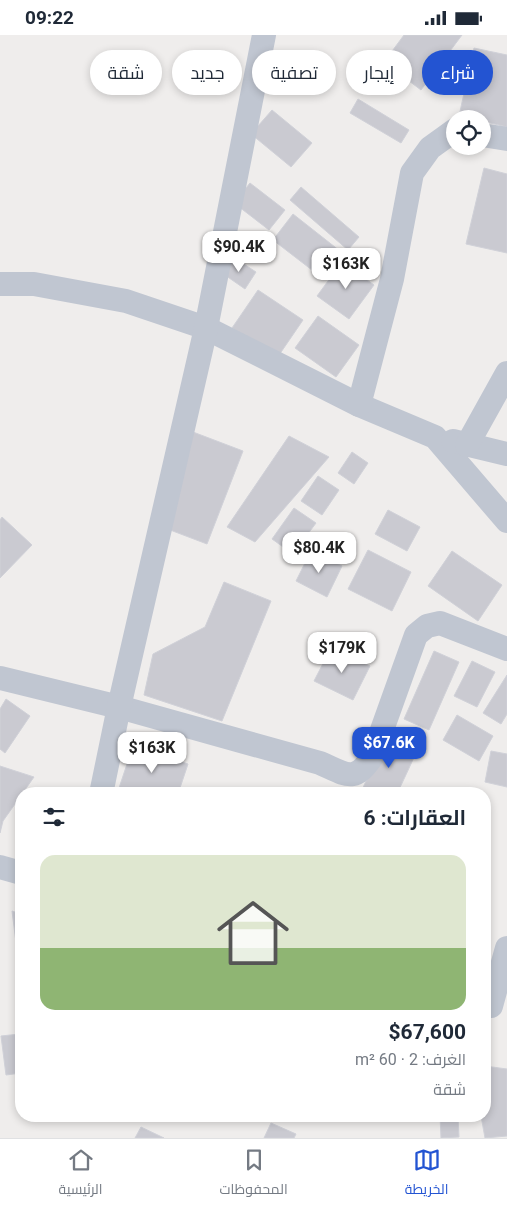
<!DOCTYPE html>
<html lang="ar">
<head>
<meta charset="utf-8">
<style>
	:root { --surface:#fff; --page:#f6f6f7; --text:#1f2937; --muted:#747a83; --line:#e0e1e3; --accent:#2354d2 }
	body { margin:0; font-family:Roboto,Cairo,sans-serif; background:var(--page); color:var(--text); direction:rtl; height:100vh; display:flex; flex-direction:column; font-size:19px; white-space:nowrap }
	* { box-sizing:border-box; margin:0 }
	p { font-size:16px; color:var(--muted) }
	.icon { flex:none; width:28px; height:28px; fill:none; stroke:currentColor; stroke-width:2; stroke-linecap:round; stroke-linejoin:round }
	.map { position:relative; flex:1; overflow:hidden; direction:ltr }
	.sheet { position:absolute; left:15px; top:752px; width:476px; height:335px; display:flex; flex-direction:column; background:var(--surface); border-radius:20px; box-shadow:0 2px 8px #0003; direction:rtl }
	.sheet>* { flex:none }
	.guide { position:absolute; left:15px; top:15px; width:478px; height:45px; direction:rtl; display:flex; gap:10px }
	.tools { position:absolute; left:446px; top:75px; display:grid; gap:10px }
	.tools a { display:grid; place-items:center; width:45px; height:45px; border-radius:50%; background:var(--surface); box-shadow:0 2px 8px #0003; font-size:25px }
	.price { position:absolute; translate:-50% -42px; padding:0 11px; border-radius:10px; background:#fff; color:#222; font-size:16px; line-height:32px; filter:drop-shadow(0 1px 2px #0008) }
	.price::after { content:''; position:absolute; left:50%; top:30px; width:15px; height:11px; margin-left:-8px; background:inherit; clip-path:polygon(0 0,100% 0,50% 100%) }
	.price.selected { background:var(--accent); color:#fff }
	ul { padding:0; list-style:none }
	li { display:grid; align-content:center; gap:10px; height:265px; padding:0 25px }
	li span { display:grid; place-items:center; height:155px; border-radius:15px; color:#555 }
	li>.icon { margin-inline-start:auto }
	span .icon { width:90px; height:90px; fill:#fffc; stroke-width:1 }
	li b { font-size:21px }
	h2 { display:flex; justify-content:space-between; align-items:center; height:60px; padding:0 25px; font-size:21px }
	.pill { padding:0 18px; border-radius:22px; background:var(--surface); box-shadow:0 2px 8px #0003; font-size:18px; line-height:45px }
	.pill.selected { background:var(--accent); color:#fff }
	.status { display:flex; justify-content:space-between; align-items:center; height:35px; padding:0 25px; background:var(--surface); direction:ltr }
	.status svg { height:14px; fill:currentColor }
	.menu { display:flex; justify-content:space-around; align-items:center; height:70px; border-top:1px solid var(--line); background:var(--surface); font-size:14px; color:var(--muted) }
	.menu a { display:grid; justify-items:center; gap:2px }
	.menu .selected { color:var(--accent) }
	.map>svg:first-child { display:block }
</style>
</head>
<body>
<div class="status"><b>09:22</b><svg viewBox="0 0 49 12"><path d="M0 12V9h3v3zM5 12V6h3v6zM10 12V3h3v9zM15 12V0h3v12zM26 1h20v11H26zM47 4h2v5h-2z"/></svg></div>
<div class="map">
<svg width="507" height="1103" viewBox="0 0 507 1103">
	<rect width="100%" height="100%" fill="#efedec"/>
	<g fill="#cacad1" stroke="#d0d1d8">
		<path d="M404 0H462L421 55 384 27Z"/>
		<path d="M474 13 507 20V92L482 86V84H472L459 81Z"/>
		<path d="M358 64 409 95 401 108 350 78Z"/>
		<path d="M272 75 312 108 291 132 251 99Z"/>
		<path d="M484 133 507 139V218L466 209Z"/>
		<path d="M250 148 285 175 269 195 234 168Z"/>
		<path d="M301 152 359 202 348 215 290 165Z"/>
		<path d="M293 179 340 216 321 242 273 205Z"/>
		<path d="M233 222 256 237 245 254 222 238Z"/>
		<path d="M342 227 374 250 349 284 317 261Z"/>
		<path d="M258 255 303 285 277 323 232 293Z"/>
		<path d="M318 281 359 310 336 342 295 313Z"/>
		<path d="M193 397 243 416 207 509 157 490Z"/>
		<path d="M289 401 329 422 255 507 227 492Z"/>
		<path d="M352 417 368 428 354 449 338 438Z"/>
		<path d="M318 441 339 455 322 480 301 466Z"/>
		<path d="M294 473 316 488 293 519 272 504Z"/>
		<path d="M388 475 420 492 407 516 375 499Z"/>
		<path d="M2 482 32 510 0 543V485Z"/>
		<path d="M368 515 411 537 392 576 348 554Z"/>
		<path d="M311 516 342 531 327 562 296 546Z"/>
		<path d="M452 516 502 550 478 586 428 551Z"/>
		<path d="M224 547 271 566 222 686 144 660 153 619 205 592Z"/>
		<path d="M331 613 370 631 353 665 314 646Z"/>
		<path d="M434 616 459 627 429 695 404 684Z"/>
		<path d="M472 626 495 637 477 672 454 661Z"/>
		<path d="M507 640V679L501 689 483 678Z"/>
		<path d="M6 664 30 681 5 718 0 714V674Z"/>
		<path d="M457 680 493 701 479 726 443 705Z"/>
		<path d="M387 701 417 716 397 759H360Z"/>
		<path d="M133 711 188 729 178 759H117Z"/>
		<path d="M491 716 507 719V752L485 747Z"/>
		<path d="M0 731 34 742 3 786 0 798Z"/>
		<path d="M12 876 21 879V932L19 931Z"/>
		<path d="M20 999 21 1013V1038L6 1040 1 1001Z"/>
		<path d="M485 1031 507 1034V1101L485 1103 481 1081H485Z"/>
		<path d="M440 1081H458L459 1102 441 1103Z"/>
		<path d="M271 1088 296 1099 294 1103H264Z"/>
		<path d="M141 1092 164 1103H135Z"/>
	</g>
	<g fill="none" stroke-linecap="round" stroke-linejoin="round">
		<g stroke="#c0c6d1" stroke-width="24">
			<path d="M482 100 507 104"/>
			<path d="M0 249H34L126 266 206 293 359 370 435 402 507 486"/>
			<path d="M359 370 392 244 412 138 430 113 455 95"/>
			<path d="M453 406 507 419"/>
			<path d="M467 410 507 338"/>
			<path d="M0 643 119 672 320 728C347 740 355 749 373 720L416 600 427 591 440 588 507 614"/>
			<path d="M101 759 119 672 206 293 264 0"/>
			<path d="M0 832 21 838"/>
			<path d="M491 971 507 913"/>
		</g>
	</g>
</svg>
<div class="tools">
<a><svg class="icon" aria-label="locate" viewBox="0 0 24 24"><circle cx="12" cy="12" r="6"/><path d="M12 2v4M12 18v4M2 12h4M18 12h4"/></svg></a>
</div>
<b class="price" style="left:239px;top:238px">$90.4K</b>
<b class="price" style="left:346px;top:255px">$163K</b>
<b class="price" style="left:319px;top:539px">$80.4K</b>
<b class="price" style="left:342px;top:639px">$179K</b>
<b class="price selected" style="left:389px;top:734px">$67.6K</b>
<b class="price" style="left:152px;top:739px">$163K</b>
<div class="guide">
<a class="pill selected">شراء</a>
<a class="pill">إيجار</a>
<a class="pill">تصفية</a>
<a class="pill">جديد</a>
<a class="pill">شقة</a>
</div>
<section class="sheet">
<h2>العقارات: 6<svg class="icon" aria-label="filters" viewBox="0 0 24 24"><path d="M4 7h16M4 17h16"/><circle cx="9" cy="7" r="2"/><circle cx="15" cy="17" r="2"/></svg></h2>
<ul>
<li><span style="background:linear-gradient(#dfe7d0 60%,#8fb573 0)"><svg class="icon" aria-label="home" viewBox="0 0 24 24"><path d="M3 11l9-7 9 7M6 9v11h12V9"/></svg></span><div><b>$67,600</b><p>الغرف: 2 · 60 m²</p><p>شقة</p></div></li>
</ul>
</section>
</div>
<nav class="menu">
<a class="selected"><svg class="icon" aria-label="map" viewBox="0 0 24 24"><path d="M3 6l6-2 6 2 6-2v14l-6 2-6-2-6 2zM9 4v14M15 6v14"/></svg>الخريطة</a>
<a><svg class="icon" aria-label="saved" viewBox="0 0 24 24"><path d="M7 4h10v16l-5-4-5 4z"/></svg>المحفوظات</a>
<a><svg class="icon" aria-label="home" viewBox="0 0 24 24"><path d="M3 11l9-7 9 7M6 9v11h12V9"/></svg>الرئيسية</a>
</nav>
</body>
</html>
